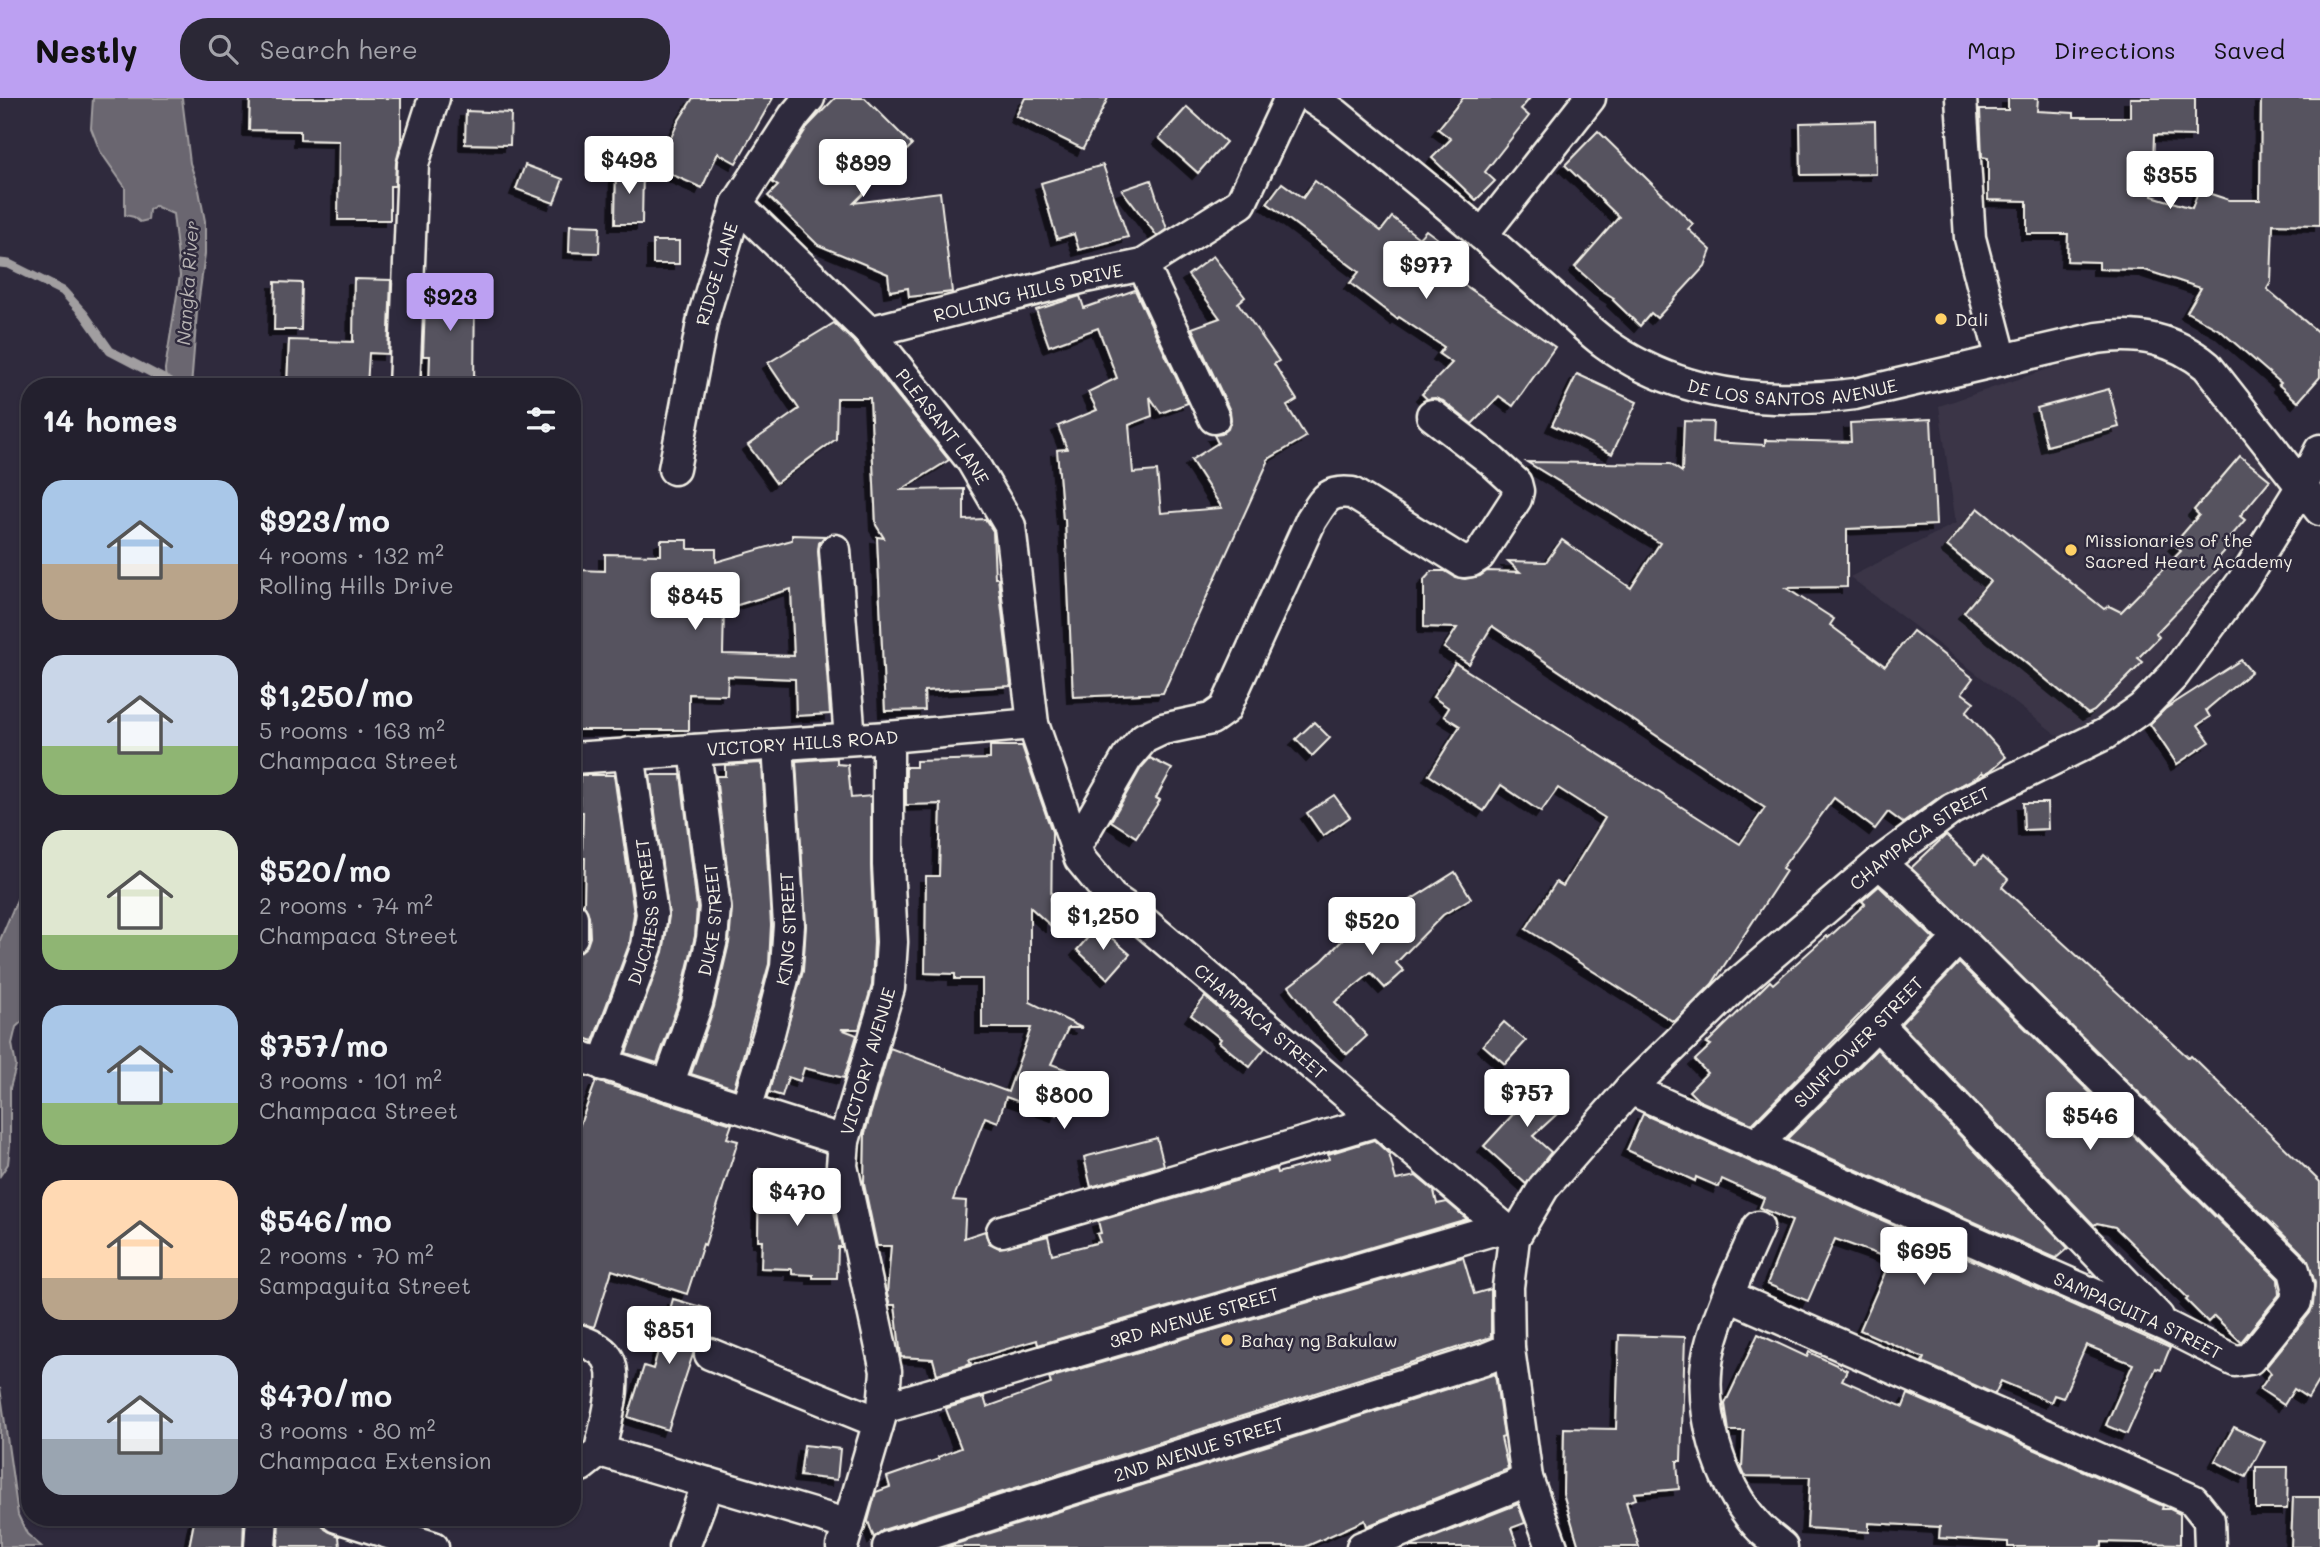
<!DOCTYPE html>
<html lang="en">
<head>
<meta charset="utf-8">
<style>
	:root { --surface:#23202e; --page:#2b2836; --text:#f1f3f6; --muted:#a3a3aa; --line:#403e4a; --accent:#bca0f2 }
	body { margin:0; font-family:Mali,sans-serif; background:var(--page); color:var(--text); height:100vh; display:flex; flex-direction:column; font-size:26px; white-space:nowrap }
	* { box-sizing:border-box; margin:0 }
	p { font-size:23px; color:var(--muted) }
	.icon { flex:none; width:38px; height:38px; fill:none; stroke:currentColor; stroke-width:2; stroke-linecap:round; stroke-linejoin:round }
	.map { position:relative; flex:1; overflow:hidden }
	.drawer { position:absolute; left:21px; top:280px; width:560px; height:1148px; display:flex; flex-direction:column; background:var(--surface); border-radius:28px; box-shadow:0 2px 5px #0004,0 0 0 2px var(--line) }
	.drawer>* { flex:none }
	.price { position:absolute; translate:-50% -60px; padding:0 16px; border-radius:7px; background:#fff; color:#222; font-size:23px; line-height:46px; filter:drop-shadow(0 2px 4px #0008) }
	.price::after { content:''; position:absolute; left:50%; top:42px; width:21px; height:16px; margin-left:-10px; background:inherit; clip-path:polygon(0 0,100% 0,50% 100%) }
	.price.selected { background:var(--accent); color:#111 }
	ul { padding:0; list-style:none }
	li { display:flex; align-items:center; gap:21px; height:175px; padding:0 21px }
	li span { display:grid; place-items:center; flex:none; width:196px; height:140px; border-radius:21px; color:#555 }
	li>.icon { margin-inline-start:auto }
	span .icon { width:84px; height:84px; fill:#fffc; stroke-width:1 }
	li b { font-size:30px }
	h2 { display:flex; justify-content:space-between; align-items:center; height:84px; padding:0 21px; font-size:30px }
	header { display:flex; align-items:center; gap:42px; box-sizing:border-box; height:98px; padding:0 35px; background:var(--accent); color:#111 }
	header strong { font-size:33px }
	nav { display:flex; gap:38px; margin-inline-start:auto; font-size:24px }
	.search { width:490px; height:63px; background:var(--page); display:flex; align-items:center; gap:18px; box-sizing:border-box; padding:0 24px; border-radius:28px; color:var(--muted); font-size:26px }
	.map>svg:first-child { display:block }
</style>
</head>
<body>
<header>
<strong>Nestly</strong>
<div class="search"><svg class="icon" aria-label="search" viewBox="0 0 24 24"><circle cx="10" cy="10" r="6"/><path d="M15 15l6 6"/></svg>Search here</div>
<nav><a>Map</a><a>Directions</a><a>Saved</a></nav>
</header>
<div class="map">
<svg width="2320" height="1449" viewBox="0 0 2320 1449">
	<defs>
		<filter id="shadow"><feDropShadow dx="-6" dy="6" stdDeviation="0" flood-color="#0009"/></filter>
	</defs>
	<rect width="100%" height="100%" fill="#2f2a3d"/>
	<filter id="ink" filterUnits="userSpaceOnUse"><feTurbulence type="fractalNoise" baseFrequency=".0143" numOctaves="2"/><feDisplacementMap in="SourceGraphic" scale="14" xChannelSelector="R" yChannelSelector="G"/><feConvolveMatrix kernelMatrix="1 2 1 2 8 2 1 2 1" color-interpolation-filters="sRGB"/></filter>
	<g filter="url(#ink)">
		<path fill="#3b3647" d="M2104 252 2157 255 2200 279 2283 386 2182 536 2112 618 2061 640 1850 479 1956 425 1939 308Z"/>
		<g fill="#6a6670" stroke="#a19ea0" stroke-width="2">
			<path d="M93 0H182L190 65 199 92 205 123V156L197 214 191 289H166L165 271 180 178 173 116 155 108 149 112 148 122 140 124 134 119 125 117V89L100 53 91 30Z"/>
			<path d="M30 771V916L16 929 12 946 16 968 10 990V1047L8 1066 0 1078V842Z"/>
			<path d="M0 1290 18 1417 27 1436 42 1449H0Z"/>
		</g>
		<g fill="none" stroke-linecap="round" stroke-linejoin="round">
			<path stroke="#a19ea0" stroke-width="9" d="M0 165 9 166 63 193 84 216 110 253 179 289"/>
		</g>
		<g fill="#56525f" stroke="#f4f1e8" stroke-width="2" fill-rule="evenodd" filter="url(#shadow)">
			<path d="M250 0H401V45L396 65 395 88H390V122H338L339 43 300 42V33L249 32Z"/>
			<path d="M693 0H773L736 65 718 55 702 90 657 70 678 24Z"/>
			<path d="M835 0H865L912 47 854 105 940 94 952 194 909 199 908 190 890 193 888 176 818 147 768 98 778 88 772 84 808 28Z"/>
			<path d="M1025 0H1108L1083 51 1016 18Z"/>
			<path d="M1463 0H1530L1521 11 1529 18 1485 74 1495 83 1476 102 1432 60 1451 41 1438 31Z"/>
			<path d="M2008 0H2038L2037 13 2074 15V19H2130V0H2195V38L2154 37 2152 98 2192 110 2199 92 2229 102H2260L2261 0H2320V127L2273 126 2271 184 2267 191 2320 236V279L2298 304 2279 287 2281 285 2221 233 2187 214 2201 190 2145 172 2099 171V164L2067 163 2068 136H2027V103L1988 102V60L1982 59 1980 12H2008Z"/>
			<path d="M1187 9 1226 44 1198 75 1159 40Z"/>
			<path d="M466 13 511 15 510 47 465 46Z"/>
			<path d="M1875 23 1876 76 1801 77 1800 25Z"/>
			<path d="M1598 33 1693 126 1688 131 1711 152 1705 168 1657 220 1651 215 1640 228 1613 202 1614 200 1600 191 1575 169 1619 119 1565 67Z"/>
			<path d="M525 67 563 81 554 105 516 91Z"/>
			<path d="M1103 67 1128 139 1079 152 1074 136 1057 141 1041 85Z"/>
			<path d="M616 70H643L642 126H615Z"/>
			<path d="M1151 82 1167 131 1157 138 1122 92Z"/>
			<path d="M1315 83 1381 133 1392 119 1419 140 1426 132 1450 150 1437 168 1555 249 1513 308 1499 298 1472 326 1443 303 1435 300 1427 301 1422 296 1452 265 1439 256 1444 249 1399 219 1397 221 1350 185 1359 174 1267 105 1282 85 1303 100Z"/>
			<path d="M570 127 600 128 599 155 569 154Z"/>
			<rect x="653" y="143" width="26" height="23"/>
			<path d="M1213 158 1245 199 1238 205 1279 263 1274 266 1297 302 1287 308 1306 339 1267 362 1268 364 1163 595 1073 599 1065 421H1063L1057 352 1067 351 1058 328 1097 312 1088 294 1117 280 1098 230 1049 248 1036 212 1080 198 1084 210 1135 192 1188 305 1161 315 1150 299 1152 318 1129 327 1133 375 1157 373 1161 415 1222 410 1191 362 1218 345 1214 337 1222 336 1228 331 1231 322 1230 313 1192 230 1220 220 1188 177Z"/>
			<path d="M354 181 391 182 388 256 369 255 367 289H287L289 242 353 244Z"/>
			<path d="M426 183 475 184 474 289H429L430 258H423Z"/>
			<path d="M275 184 302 185 301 232H274Z"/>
			<path d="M834 225 856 246 949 362 901 392 964 391V422L985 421 993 433 995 480H998L1011 588 924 593 925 612 885 613 877 439 884 440 876 427 870 300H837L836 341 776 385 748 347 799 311 768 265Z"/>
			<path d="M1577 276 1637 304 1612 356 1552 327Z"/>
			<path d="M2109 291 2119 329 2047 348 2037 310Z"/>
			<path d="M1931 321 1936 427 1847 431V489L1786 490 1834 521 1830 527 1885 568 1913 533 1973 580 1962 595 1974 604 1966 614 2006 659 1990 673 1984 676 1982 674 1977 679 1942 697 1903 725 1888 714 1875 731 1834 700 1782 770 1786 773 1712 886 1674 924 1526 831 1556 784 1563 788 1605 720 1558 690 1541 714 1501 687 1484 713 1429 677 1460 628 1444 618 1449 610 1433 599 1455 565 1740 746 1765 710 1492 528 1469 566 1444 550 1457 530 1424 529V482L1432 473H1445L1455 479 1465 481 1480 478 1487 473 1520 474 1508 463 1546 464 1562 442 1631 490 1660 445 1527 364 1670 366 1682 374 1684 323 1713 324 1712 344 1765 347V342L1851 344 1850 325Z"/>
			<path d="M2240 358 2270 382 2240 418 2245 422 2227 443 2231 446 2213 466 2218 471 2156 535 2159 539 2138 560 2143 564 2094 613 2088 616 1964 514 1990 483 1947 448 1978 410 2104 511 2109 508 2121 514 2181 453 2174 446 2199 417 2194 412Z"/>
			<path d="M792 437 825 438 819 445 818 453 830 616 796 618 795 581 728 578 727 597 689 596V632H572V517H577V472L605 473V456L661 457V442H688V451H716V464L792 442ZM791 491 794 558 723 556 724 511Z"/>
			<path d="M2241 562 2251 574 2206 612 2210 619 2198 627 2210 644 2177 666 2150 626 2165 611Z"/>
			<path d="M1314 624 1330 640 1312 658 1296 641Z"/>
			<path d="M990 648H1022L1052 734 1051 828 1030 809V904L1082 930H1068L1051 966 1073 974 1057 1017 1006 999 998 1024 985 1019 953 1102 966 1103 964 1140 985 1133 989 1145 999 1150 1048 1138 1052 1156 1100 1144 1097 1136 1101 1135 1098 1123 1276 1071 1277 1075 1329 1061 1328 1056 1374 1042 1389 1056 1396 1082 1416 1078 1434 1093 1437 1106 1447 1104 1467 1121 1038 1247 1037 1242 969 1262 971 1266 937 1276 933 1261 901 1259 895 1207H890L887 1196 891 1148H877L864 1086 865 1035 890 950 1008 994 1031 930H982V881H955V876L925 875 926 778H939L941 706 906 707V669H916V663L990 661Z"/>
			<path d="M837 660V666L848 667 851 700 871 698V768L874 844 872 887 859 931H841L857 937 844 980 804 970 800 983 788 979 782 998 769 994 803 873 806 828 796 663Z"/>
			<path d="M1150 660 1172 671 1156 700 1160 702 1136 739 1111 723 1141 670Z"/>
			<path d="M762 665 771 827 769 866 734 990 691 976 714 909 729 845 732 811 716 678H725V667Z"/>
			<path d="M580 677H614L634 816 630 844 593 943 572 935V856L580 854 587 848 590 839 589 818 584 807 585 760H582L583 714H579Z"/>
			<path d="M650 677H681L697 809 695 838 680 900 657 965 626 955 663 854 669 818Z"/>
			<path d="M1334 697 1350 719 1323 738 1307 715Z"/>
			<path d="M2023 705H2047L2048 731 2024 732Z"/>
			<path d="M1946 737 1976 766 1983 758 2008 781 2002 789 2189 960 2191 958 2320 1084V1280L2308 1300 2294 1291 2284 1307 2260 1291 2271 1275 2266 1269 2310 1215 2313 1207 2315 1185 2307 1160 1911 770Z"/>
			<path d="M1455 774 1471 800 1443 817 1396 865 1404 873 1385 890 1371 875 1335 904 1367 938 1347 956 1321 930 1289 888 1322 863 1375 809 1385 818Z"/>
			<path d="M1879 788 1934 841 1752 1026 1698 1002 1689 993 1707 975 1695 962 1711 947 1707 945 1770 883 1773 886 1827 838 1828 840 1865 806 1862 803Z"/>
			<path d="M1098 828 1130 856 1108 881 1077 852Z"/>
			<path d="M1959 865 2278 1181 2279 1197 2241 1244 2214 1218 2208 1224 2186 1202 2188 1200 2115 1129 2097 1125 2094 1127 1901 926Z"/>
			<path d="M1205 899 1265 950 1250 969 1219 944 1221 941 1191 917Z"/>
			<path d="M1504 924 1526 943 1505 966 1483 947Z"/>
			<path d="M1877 951 2068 1150 2056 1160 1787 1041Z"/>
			<path d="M1539 974 1569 1005 1533 1038 1551 1054 1526 1086 1484 1048 1529 999 1521 991Z"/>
			<path d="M596 983 732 1026 727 1040 738 1043 705 1147 703 1146 687 1196 612 1172 594 1229 572 1223V1048Z"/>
			<path d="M1643 1016 2170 1250 2161 1272 2156 1270 2127 1336 2106 1327 2133 1266 2086 1247 2063 1300 2054 1297 2051 1304 2001 1283 1995 1296 1922 1264 1924 1260 1860 1232 1891 1161 1835 1141 1808 1203 1767 1186 1792 1123 1760 1110 1764 1100 1722 1081 1719 1089 1696 1079 1695 1083 1627 1052Z"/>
			<path d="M1157 1040 1164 1067 1091 1089 1084 1059Z"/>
			<path d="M759 1071 830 1097 842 1149H838L837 1180H813V1177L792 1176V1171L761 1170 762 1142H758Z"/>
			<path d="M1463 1159 1474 1196 1491 1191V1239L883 1432 874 1440 868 1423 876 1394 890 1389 887 1379 939 1361 938 1359 961 1350 946 1311 947 1310 984 1299 987 1309 1051 1286 1049 1280Z"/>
			<path d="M673 1201 708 1211 668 1332 628 1319 644 1268 653 1271Z"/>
			<path d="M1758 1236 1807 1259 1809 1254 1847 1272 1842 1282 1903 1309 1908 1296 2163 1408 2162 1411H2170L2180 1416V1446L2102 1444V1449H2008V1444L1939 1440 1940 1429 1869 1425V1434L1807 1430 1810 1379 1745 1378 1742 1371 1744 1333H1729L1725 1306Z"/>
			<path d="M1619 1237 1685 1239 1681 1363H1677L1679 1391 1634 1395 1636 1401 1626 1404 1639 1449H1579L1563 1395 1564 1330 1616 1331Z"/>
			<path d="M1495 1276 1504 1339 1501 1340 1508 1371 1367 1428 1365 1422 1305 1449H946Z"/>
			<path d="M2234 1329 2265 1344 2246 1379 2215 1363Z"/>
			<path d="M804 1347 840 1351 837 1382 800 1378Z"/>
			<path d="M2256 1369H2288L2287 1411H2256Z"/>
			<path d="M2293 1399H2320V1449H2291Z"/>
			<path d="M1518 1406 1525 1425 1511 1430 1518 1449H1409Z"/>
			<path d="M195 1419H244L243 1449H189Z"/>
			<path d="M279 1419H304V1423H320L325 1431 339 1438 340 1449H278Z"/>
		</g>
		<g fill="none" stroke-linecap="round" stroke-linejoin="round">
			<defs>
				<g id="minor">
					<path id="s1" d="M1312 0 1337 17C1388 59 1440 99 1489 143 1514 165 1540 188 1565 210 1578 222 1591 235 1605 245 1678 299 1767 307 1855 296L2097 240C2139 234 2174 241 2207 268L2320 412"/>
					<path d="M1961 0 1970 140 2002 262"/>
					<path id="s2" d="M737 106 869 234 972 363 1010 428 1033 626 1080 761 1112 800 1131 813 1503 1129 1514 1140"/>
					<path d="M1482 137 1590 0"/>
					<path d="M1143 167 1214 320"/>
					<path id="s3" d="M869 234 1085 179 1143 167 1241 105 1290 0"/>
					<path d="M404 289 413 66 434 0"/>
					<path id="s4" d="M674 371 703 220 737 106 794 18 809 0"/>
					<path d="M835 452 850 641"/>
					<path id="s5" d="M572 660 888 639 1033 626"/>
					<path d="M1076 748 1127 660 1144 640 1163 631 1211 621 1225 611 1311 422C1324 403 1326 392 1352 395L1463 464 1471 463 1479 458 1516 401 1518 393 1516 385 1492 363 1432 317"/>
					<path d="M572 819V839"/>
					<path d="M1877 926 2158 1219"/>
					<path d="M572 956 844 1043"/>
					<path id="s6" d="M603 967 647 848 652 816 629 655"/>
					<path id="s7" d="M668 987 697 905 712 841 715 809 695 652"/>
					<path id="s8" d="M1630 991 2168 1229 2235 1263 2250 1261 2296 1204 2298 1189 2294 1172 1907 789 1879 765"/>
					<path id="s9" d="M746 1011 769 935 786 869 789 827 778 647"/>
					<path id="s10" d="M1757 1046 1877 926 1959 840"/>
					<path d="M1758 1129C1741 1168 1719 1212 1709 1253 1697 1309 1719 1386 1758 1428 1765 1436 1774 1442 1782 1449"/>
					<path d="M1002 1133 1377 1023"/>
					<path d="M1729 1198 2193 1402 2209 1422 2210 1449"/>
					<path d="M572 1240C583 1243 600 1249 607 1259 621 1278 604 1331 600 1353L581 1368 572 1371"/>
					<path d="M710 1256 878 1324"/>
					<path id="s11" d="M883 1310 1503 1129"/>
					<path d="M600 1353 849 1427"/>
					<path d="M337 1419 433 1449"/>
					<path d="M260 1449 262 1419"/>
					<path d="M684 1449 708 1385"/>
					<path id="s12" d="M842 1449 883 1310 886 1273 842 1068 844 1043 889 890 892 844 888 767V639"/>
					<path id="s13" d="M888 1449 1487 1260 1509 1251"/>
					<path d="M1362 1449 1512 1389 1527 1380"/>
					<path id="s14" d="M1552 1449 1527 1380 1509 1251 1508 1189 1514 1140 1544 1089 1630 991 1735 888 1879 765 1952 711 2105 636 2142 610 2174 577 2243 483 2302 388 2320 352"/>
				</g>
			</defs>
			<use href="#minor" stroke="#f4f1e8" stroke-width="35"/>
			<use href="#minor" stroke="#2f2a3d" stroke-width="30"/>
		</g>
	</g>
	<g fill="#ffd166" stroke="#2f2a3d" stroke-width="2.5">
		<circle cx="1941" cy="221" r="7"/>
		<circle cx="2071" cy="452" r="7"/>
		<circle cx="1227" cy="1242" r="7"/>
	</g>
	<g text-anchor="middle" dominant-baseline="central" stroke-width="5" stroke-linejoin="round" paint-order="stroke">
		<g font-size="18" fill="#f4f1e8" stroke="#2f2a3d">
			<text stroke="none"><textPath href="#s4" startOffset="200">RIDGE LANE</textPath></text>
			<text stroke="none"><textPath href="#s3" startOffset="164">ROLLING HILLS DRIVE</textPath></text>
			<text stroke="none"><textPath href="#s1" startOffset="581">DE LOS SANTOS AVENUE</textPath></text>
			<text stroke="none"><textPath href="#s2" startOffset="304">PLEASANT LANE</textPath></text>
			<text stroke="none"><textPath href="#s5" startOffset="231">VICTORY HILLS ROAD</textPath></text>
			<text stroke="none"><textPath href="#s14" startOffset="889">CHAMPACA STREET</textPath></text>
			<text stroke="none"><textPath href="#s6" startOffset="161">DUCHESS STREET</textPath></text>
			<text stroke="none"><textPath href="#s7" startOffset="172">DUKE STREET</textPath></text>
			<text stroke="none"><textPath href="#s9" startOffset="186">KING STREET</textPath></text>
			<text stroke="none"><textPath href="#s2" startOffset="1010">CHAMPACA STREET</textPath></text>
			<text stroke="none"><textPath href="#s10" startOffset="144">SUNFLOWER STREET</textPath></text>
			<text stroke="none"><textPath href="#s12" startOffset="500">VICTORY AVENUE</textPath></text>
			<text stroke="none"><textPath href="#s8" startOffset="556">SAMPAGUITA STREET</textPath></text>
			<text stroke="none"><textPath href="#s11" startOffset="324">3RD AVENUE STREET</textPath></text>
			<text stroke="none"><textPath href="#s13" startOffset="326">2ND AVENUE STREET</textPath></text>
		</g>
		<g font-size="18" fill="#f4f1e8" stroke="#2f2a3d" text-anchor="start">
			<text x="1955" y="221">Dali</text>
			<text x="2085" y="442">Missionaries of the<tspan x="2085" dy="21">Sacred Heart Academy</tspan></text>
			<text x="1241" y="1242">Bahay ng Bakulaw</text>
		</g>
		<g font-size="19" font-style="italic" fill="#b6b2b2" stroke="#2f2a3d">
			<text transform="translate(187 185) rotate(-86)">Nangka River</text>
		</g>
	</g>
</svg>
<b class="price" style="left:629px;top:98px">$498</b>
<b class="price" style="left:863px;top:101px">$899</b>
<b class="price" style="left:2170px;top:113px">$355</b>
<b class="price" style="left:1426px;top:203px">$977</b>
<b class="price selected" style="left:450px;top:235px">$923</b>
<b class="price" style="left:695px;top:534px">$845</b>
<b class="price" style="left:1103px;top:854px">$1,250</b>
<b class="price" style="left:1372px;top:859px">$520</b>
<b class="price" style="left:1527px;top:1031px">$757</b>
<b class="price" style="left:1064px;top:1033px">$800</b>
<b class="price" style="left:2090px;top:1054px">$546</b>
<b class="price" style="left:797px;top:1130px">$470</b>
<b class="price" style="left:1924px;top:1189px">$695</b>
<b class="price" style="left:669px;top:1268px">$851</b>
<section class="drawer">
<h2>14 homes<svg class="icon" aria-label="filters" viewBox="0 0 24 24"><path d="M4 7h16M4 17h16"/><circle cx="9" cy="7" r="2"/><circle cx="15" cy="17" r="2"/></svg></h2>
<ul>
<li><span style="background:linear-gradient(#a9c7e8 60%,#b9a48a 0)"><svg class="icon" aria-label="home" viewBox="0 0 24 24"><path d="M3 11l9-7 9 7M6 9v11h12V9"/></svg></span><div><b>$923/mo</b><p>4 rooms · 132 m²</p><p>Rolling Hills Drive</p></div></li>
<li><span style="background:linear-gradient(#c9d6e8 65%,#8fb573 0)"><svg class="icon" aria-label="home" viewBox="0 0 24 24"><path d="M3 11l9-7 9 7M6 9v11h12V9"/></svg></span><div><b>$1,250/mo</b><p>5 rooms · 163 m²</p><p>Champaca Street</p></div></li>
<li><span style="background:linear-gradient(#dfe7d0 75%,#8fb573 0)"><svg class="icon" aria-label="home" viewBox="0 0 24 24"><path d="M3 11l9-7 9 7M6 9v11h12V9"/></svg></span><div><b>$520/mo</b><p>2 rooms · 74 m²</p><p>Champaca Street</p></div></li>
<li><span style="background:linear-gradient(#a9c7e8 70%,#8fb573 0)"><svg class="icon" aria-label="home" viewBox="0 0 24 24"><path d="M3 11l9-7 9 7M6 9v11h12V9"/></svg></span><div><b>$757/mo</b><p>3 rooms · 101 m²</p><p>Champaca Street</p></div></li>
<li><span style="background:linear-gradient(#ffd9b3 70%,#b9a48a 0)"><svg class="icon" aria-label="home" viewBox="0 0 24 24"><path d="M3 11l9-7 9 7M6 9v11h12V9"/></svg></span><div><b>$546/mo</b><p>2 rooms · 70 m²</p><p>Sampaguita Street</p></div></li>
<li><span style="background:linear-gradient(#c9d6e8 60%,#9aa5b1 0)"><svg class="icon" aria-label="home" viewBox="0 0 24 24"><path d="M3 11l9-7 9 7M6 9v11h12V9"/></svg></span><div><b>$470/mo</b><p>3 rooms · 80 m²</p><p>Champaca Extension</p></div></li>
</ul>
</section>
</div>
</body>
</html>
